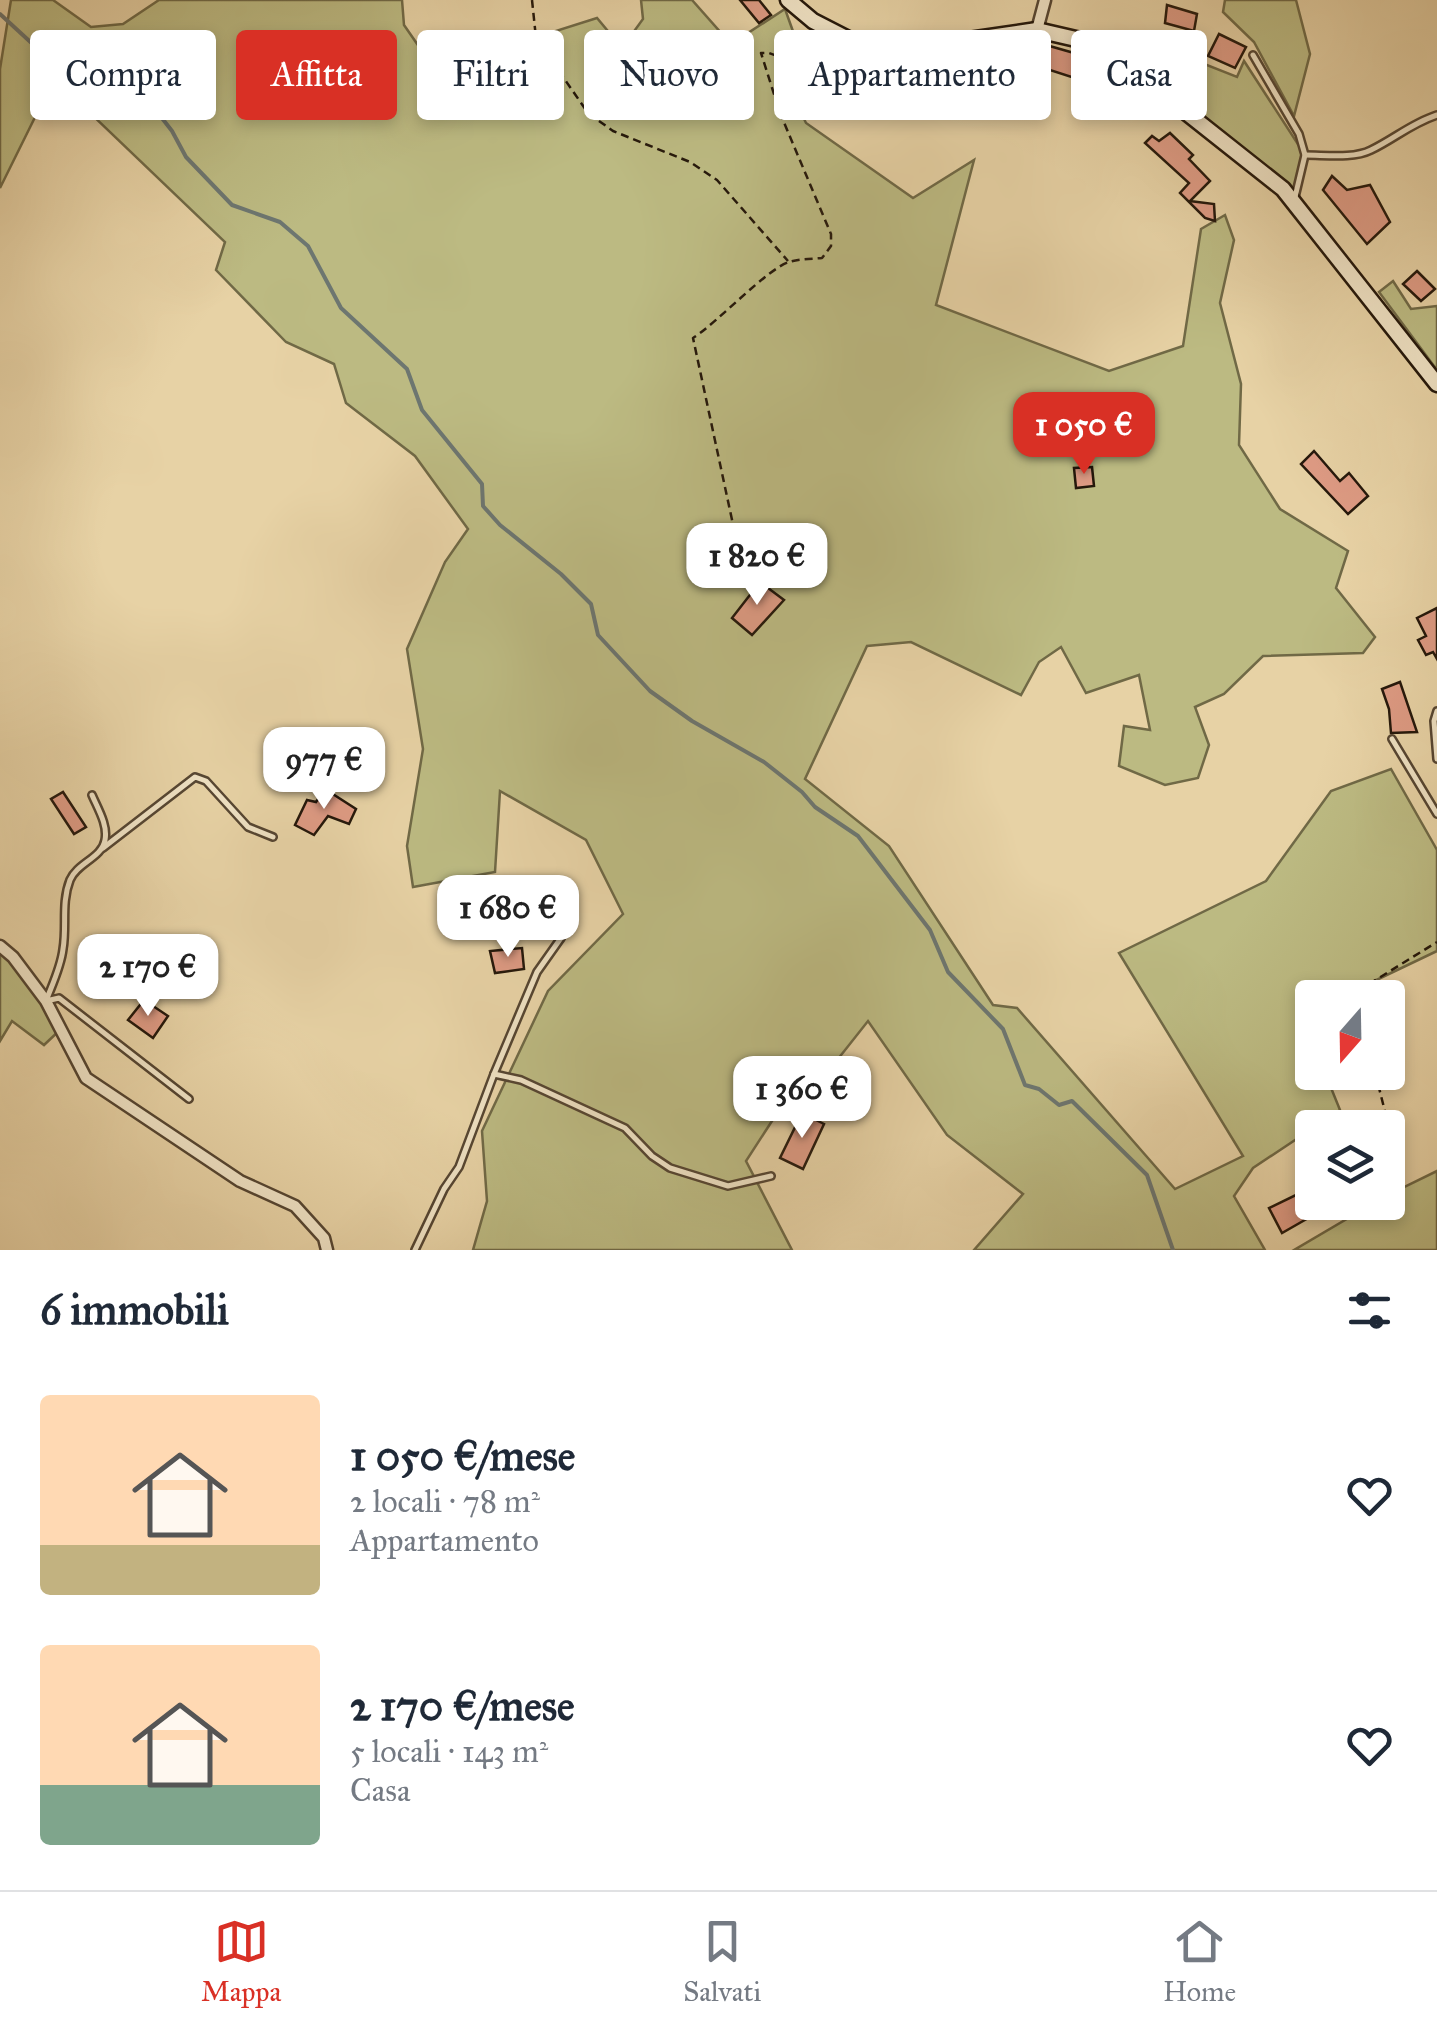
<!DOCTYPE html>
<html lang="it">
<head>
<meta charset="utf-8">
<style>
	:root { --surface:#fff; --page:#f2f2f3; --text:#1f2937; --muted:#747a83; --line:#e0e1e3; --accent:#d93025 }
	body { margin:0; font-family:"IM FELL Great Primer",serif; background:var(--page); color:var(--text); height:100vh; display:flex; flex-direction:column; font-size:38px; white-space:nowrap }
	* { box-sizing:border-box; margin:0 }
	p { font-size:32px; color:var(--muted) }
	.icon { flex:none; width:55px; height:55px; fill:none; stroke:currentColor; stroke-width:2; stroke-linecap:round; stroke-linejoin:round }
	.map { position:relative; height:1250px; overflow:hidden }
	.details { display:flex; flex-direction:column; background:var(--surface); flex:1 }
	.details>* { flex:none }
	.hud { position:absolute; left:30px; top:30px; width:1378px; height:90px; display:flex; gap:20px }
	.needle { width:65px; rotate:200deg }
	.buttons { position:absolute; left:1295px; top:980px; display:grid; gap:20px }
	.buttons a { display:grid; place-items:center; width:110px; height:110px; border-radius:10px; background:var(--surface); box-shadow:0 5px 15px #0003; font-size:50px }
	.price { position:absolute; translate:-50% -85px; padding:0 22px; border-radius:20px; background:#fff; color:#222; font-size:32px; line-height:65px; filter:drop-shadow(0 2px 5px #0008) }
	.price::after { content:''; position:absolute; left:50%; top:60px; width:30px; height:22px; margin-left:-15px; background:inherit; clip-path:polygon(0 0,100% 0,50% 100%) }
	.price.active { background:var(--accent); color:#fff }
	ul { padding:0; list-style:none }
	li { display:flex; align-items:center; gap:30px; height:250px; padding:0 40px }
	li span { display:grid; place-items:center; flex:none; width:280px; height:200px; border-radius:10px; color:#555 }
	li>.icon { margin-inline-start:auto }
	span .icon { width:120px; height:120px; fill:#fffc; stroke-width:1 }
	li b { font-size:42px }
	h2 { display:flex; justify-content:space-between; align-items:center; height:120px; padding:0 40px; font-size:42px }
	.tag { padding:0 35px; border-radius:10px; background:var(--surface); box-shadow:0 5px 15px #0003; font-size:35px; line-height:90px }
	.tag.active { background:var(--accent); color:#fff }
	.menu { display:flex; justify-content:space-around; align-items:center; height:140px; border-top:2px solid var(--line); background:var(--surface); font-size:28px; color:var(--muted) }
	.menu a { display:grid; justify-items:center; gap:5px }
	.menu .active { color:var(--accent) }
	.map>svg:first-child { display:block }
</style>
</head>
<body>
<div class="map">
<svg width="1437" height="1250" viewBox="0 0 1437 1250">
	<rect width="100%" height="100%" fill="#e7d2a5"/>
	<filter id="stains"><feTurbulence type="fractalNoise" baseFrequency=".002" numOctaves="4"/><feColorMatrix values="0 0 0 0 .2 0 0 0 0 .09 0 0 0 0 .02 0 0 0 .5 -.17"/></filter>
	<radialGradient id="worn" r=".72"><stop offset=".6" stop-color="#630" stop-opacity="0"/><stop offset="1" stop-color="#630" stop-opacity=".3"/></radialGradient>
	<g fill="#bcba82" stroke="#706946" stroke-width="2.5">
		<path d="M11 0H53L91 27 123 24 159 0H402L404 25 438 74 468 78 509 62 543 35 597 18 622 48 643 19 641 0H692L731 44 785 9 795 37 790 89 806 123 913 198 974 160 936 305 1109 371 1183 346 1201 229 1225 215 1234 240 1220 303 1241 384 1239 445 1280 509 1348 551 1336 588 1375 637 1363 653 1263 656 1224 694 1195 707 1209 745 1198 778 1165 785 1119 766 1124 726 1150 730 1139 675 1086 693 1061 647 1039 662 1021 695 911 642 867 646 805 779 889 846 993 1005 1017 1008 1175 1189 1243 1156 1119 953 1266 881 1331 791 1391 769 1437 850V951L1341 997 1312 998V1011L1303 1016 1312 1040V1072L1325 1073 1340 1110 1253 1168 1234 1196 1265 1250H974L1023 1194 947 1135 868 1021 834 1064 798 1081 746 1161 792 1250H473L487 1201 482 1131 548 991 623 914 586 840 500 791 495 872 413 887 407 846 423 749 407 649 445 562 468 529 415 456 346 403 334 364 286 342 216 270 225 242 85 108 45 97 0 188V69Z"/>
		<path d="M1225 0H1296L1310 54 1294 116 1254 42 1223 12Z"/>
		<path d="M1141 39 1237 77 1244 61 1305 155 1294 203 1283 189 1132 57Z"/>
		<path d="M1393 281 1411 309 1437 306V370L1379 292Z"/>
		<path d="M0 946 61 1029 44 1045 12 1021 0 1041Z"/>
		<path d="M1437 1171V1250H1294L1374 1203 1388 1202V1195Z"/>
	</g>
	<g fill="none" stroke-linecap="round" stroke-linejoin="round">
		<path stroke="#6d7670" stroke-width="4" d="M0 14 50 60 81 55 88 67 144 95 172 131 186 157 232 205 280 222 308 246 341 308 407 369 422 410 482 484 483 506 500 525 561 574 591 604 598 635 650 691 692 721 764 762 802 792 815 807 858 836 930 930 948 972 1003 1029 1025 1085 1039 1089 1059 1105 1072 1101 1147 1175 1173 1250"/>
	</g>
	<g fill="#de9b84" stroke="#25180b" stroke-width="2.5">
		<path d="M740 0H759L771 15 759 23Z"/>
		<path d="M1167 5 1197 14 1194 31 1165 23Z"/>
		<path d="M1219 34 1246 47 1235 68 1208 56Z"/>
		<path d="M464 36 480 51 461 72 444 57Z"/>
		<path d="M1032 41 1074 53 1109 68 1098 93 1076 84 1078 79 1025 62Z"/>
		<path d="M967 51 984 53 978 73 960 74Z"/>
		<path d="M938 57 942 80 907 87 902 64Z"/>
		<path d="M1170 133 1193 155 1189 159 1210 181 1190 201 1214 204 1215 221 1205 218 1180 193 1189 183 1145 143 1152 136 1159 141Z"/>
		<path d="M1332 176 1347 190 1370 185 1390 222 1367 244 1323 190Z"/>
		<path d="M1417 271 1435 289 1421 301 1403 284Z"/>
		<path d="M1314 451 1340 481 1349 473 1368 496 1348 514 1301 464Z"/>
		<path d="M1092 467 1094 486 1076 488 1074 468Z"/>
		<path d="M760 582 784 600 752 635 732 618Z"/>
		<path d="M1437 608V659L1433 652 1426 655 1418 640 1426 636 1417 618Z"/>
		<path d="M1400 682 1417 732 1391 733 1389 709 1382 689Z"/>
		<path d="M325 789 356 809 349 824 328 816 314 835 295 825 307 800 316 802Z"/>
		<path d="M63 792 86 827 74 834 51 799Z"/>
		<path d="M522 948 524 969 495 973 490 951Z"/>
		<path d="M144 1000 168 1016 153 1038 128 1020Z"/>
		<path d="M802 1113 824 1124 803 1169 780 1158Z"/>
		<path d="M1300 1193 1310 1217 1282 1233 1269 1208Z"/>
	</g>
	<g fill="none" stroke-linecap="round" stroke-linejoin="round">
		<defs>
			<g id="lane">
				<path d="M1253 55 1299 134 1305 155 1295 197"/>
				<path d="M1305 155C1326 155 1353 159 1371 150 1394 139 1412 123 1437 115"/>
				<path d="M1437 711 1434 721 1437 759"/>
				<path d="M1392 739 1437 814"/>
				<path d="M92 795C98 809 108 825 105 840 102 858 77 863 70 880 61 903 67 926 63 949 61 967 52 985 46 1001L59 998 189 1099"/>
				<path d="M103 848 195 777 206 781 248 827 273 837"/>
				<path d="M529 897 561 938 537 972 494 1074 521 1080 625 1128 652 1156 670 1168 728 1186 771 1176"/>
				<path d="M415 1250 444 1189 459 1167 494 1074"/>
			</g>
			<g id="street">
				<path d="M1037 30 1045 0"/>
				<path d="M0 946 13 957 46 1001 86 1078 240 1181 295 1206 324 1238 327 1250"/>
			</g>
			<path id="secondary" d="M788 0 813 21 852 41 893 51 1037 30 1076 39 1129 67 1283 189 1437 384"/>
		</defs>
		<use href="#lane" stroke="#564632" stroke-width="10"/>
		<use href="#street" stroke="#564632" stroke-width="15"/>
		<use href="#secondary" stroke="#25180b" stroke-width="19"/>
		<g stroke="#25180b" stroke-width="2.5" stroke-dasharray="8 5" stroke-linecap="butt">
			<path d="M532 0 536 38 588 113 613 131 690 162 717 180 788 261"/>
			<path d="M743 571 693 338C718 322 767 269 789 262 799 259 811 259 822 258L831 246V234L780 113 761 53H769L843 80 857 75 866 56"/>
			<path d="M1366 998 1374 981 1437 942"/>
			<path d="M1375 1072 1397 1159 1388 1175"/>
			<path d="M1308 1180 1312 1183"/>
		</g>
		<use href="#lane" stroke="#efe2c4" stroke-width="5"/>
		<use href="#street" stroke="#efe2c4" stroke-width="10"/>
		<use href="#secondary" stroke="#efe2c4" stroke-width="14"/>
	</g>
	<rect width="100%" height="100%" filter="url(#stains)"/>
	<rect width="100%" height="100%" fill="url(#worn)"/>
</svg>
<div class="buttons">
<a><svg class="needle" viewBox="-14 -14 28 28"><path d="M0-13l5 13h-10z" fill="#e53935"/><path d="M0 13l5-13h-10z" fill="#747a83"/></svg></a>
<a><svg class="icon" aria-label="layers" viewBox="0 0 24 24"><path d="M12 4l9 5-9 5-9-5zM3 14l9 5 9-5"/></svg></a>
</div>
<b class="price active" style="left:1084px;top:477px">1 050 €</b>
<b class="price" style="left:757px;top:608px">1 820 €</b>
<b class="price" style="left:324px;top:812px">977 €</b>
<b class="price" style="left:508px;top:960px">1 680 €</b>
<b class="price" style="left:148px;top:1019px">2 170 €</b>
<b class="price" style="left:802px;top:1141px">1 360 €</b>
<div class="hud">
<a class="tag">Compra</a>
<a class="tag active">Affitta</a>
<a class="tag">Filtri</a>
<a class="tag">Nuovo</a>
<a class="tag">Appartamento</a>
<a class="tag">Casa</a>
</div>
</div>
<section class="details">
<h2>6 immobili<svg class="icon" aria-label="filters" viewBox="0 0 24 24"><path d="M4 7h16M4 17h16"/><circle cx="9" cy="7" r="2"/><circle cx="15" cy="17" r="2"/></svg></h2>
<ul>
<li><span style="background:linear-gradient(#ffd9b3 75%,#c2b280 0)"><svg class="icon" aria-label="home" viewBox="0 0 24 24"><path d="M3 11l9-7 9 7M6 9v11h12V9"/></svg></span><div><b>1 050 €/mese</b><p>2 locali · 78 m²</p><p>Appartamento</p></div><svg class="icon" aria-label="heart" viewBox="0 0 24 24"><path d="M12 20l-8-8c-3-5 5-10 8-4 3-6 11-1 8 4z"/></svg></li>
<li><span style="background:linear-gradient(#ffd9b3 70%,#7fa58c 0)"><svg class="icon" aria-label="home" viewBox="0 0 24 24"><path d="M3 11l9-7 9 7M6 9v11h12V9"/></svg></span><div><b>2 170 €/mese</b><p>5 locali · 143 m²</p><p>Casa</p></div><svg class="icon" aria-label="heart" viewBox="0 0 24 24"><path d="M12 20l-8-8c-3-5 5-10 8-4 3-6 11-1 8 4z"/></svg></li>
</ul>
</section>
<nav class="menu">
<a class="active"><svg class="icon" aria-label="map" viewBox="0 0 24 24"><path d="M3 6l6-2 6 2 6-2v14l-6 2-6-2-6 2zM9 4v14M15 6v14"/></svg>Mappa</a>
<a><svg class="icon" aria-label="saved" viewBox="0 0 24 24"><path d="M7 4h10v16l-5-4-5 4z"/></svg>Salvati</a>
<a><svg class="icon" aria-label="home" viewBox="0 0 24 24"><path d="M3 11l9-7 9 7M6 9v11h12V9"/></svg>Home</a>
</nav>
</body>
</html>
